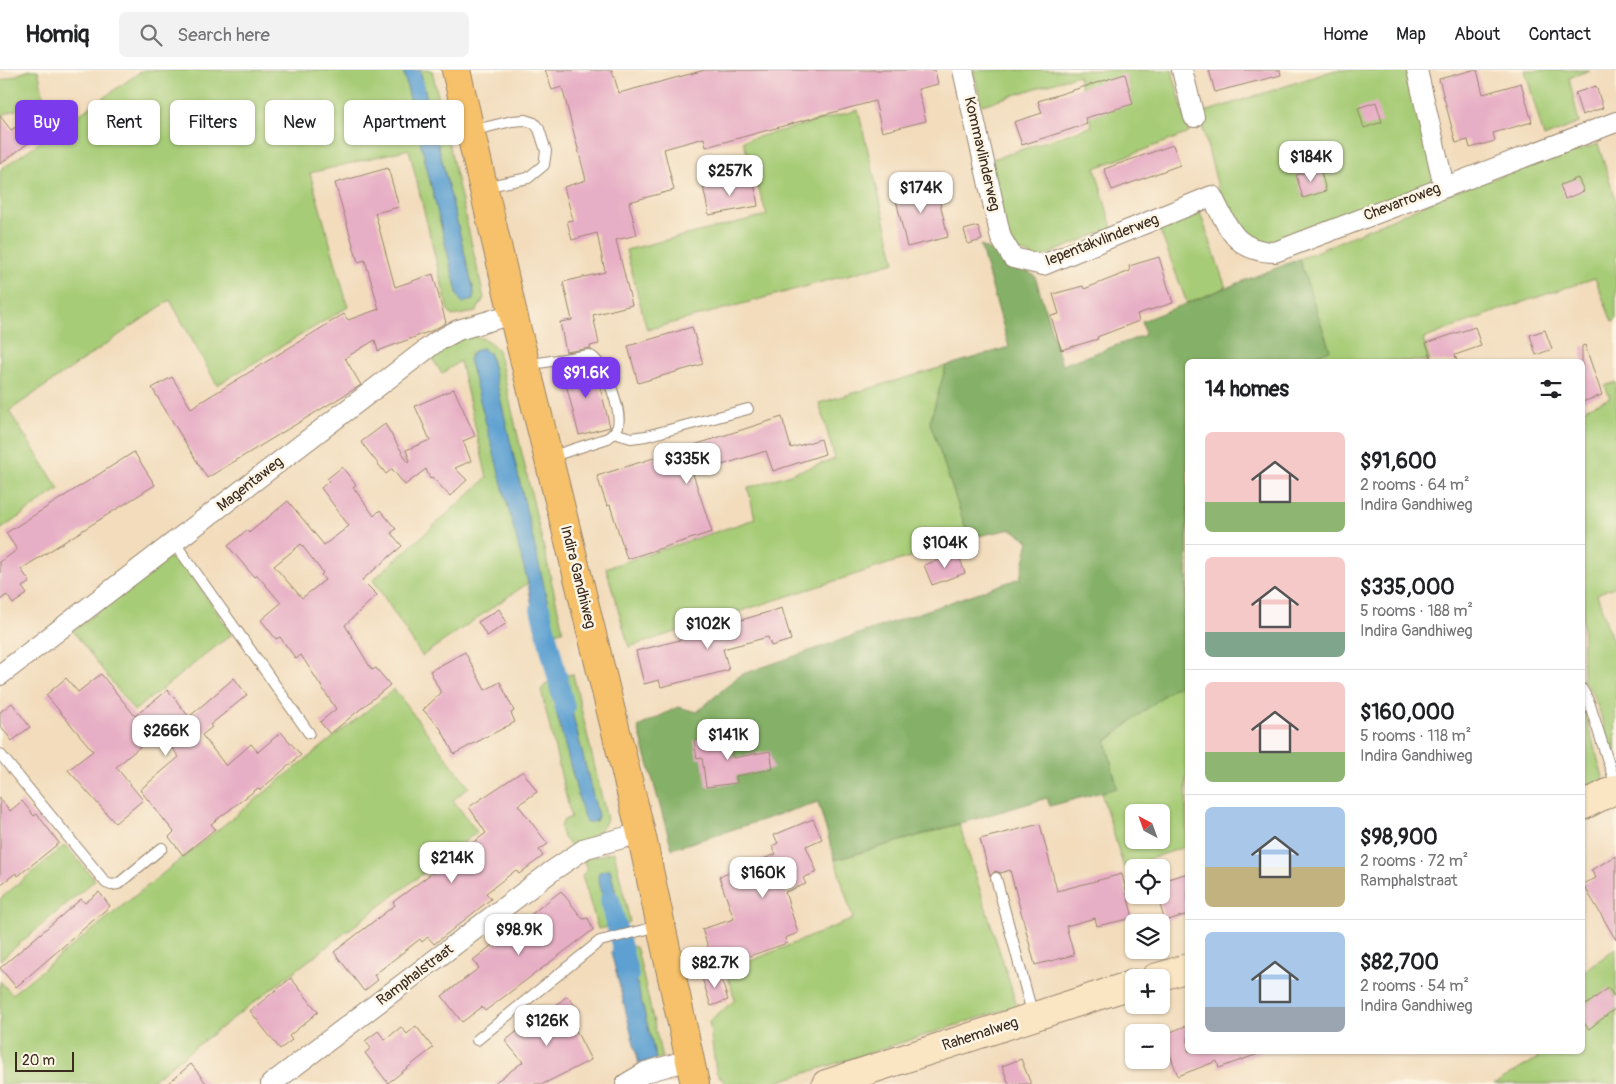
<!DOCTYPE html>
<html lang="en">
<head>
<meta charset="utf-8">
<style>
	:root { --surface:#fff; --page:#f2f2f2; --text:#202124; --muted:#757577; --line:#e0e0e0; --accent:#7c3aed }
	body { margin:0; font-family:Pangolin,sans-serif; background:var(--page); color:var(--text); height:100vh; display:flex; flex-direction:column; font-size:19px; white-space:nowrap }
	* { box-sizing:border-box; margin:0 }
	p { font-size:16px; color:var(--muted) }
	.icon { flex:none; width:28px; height:28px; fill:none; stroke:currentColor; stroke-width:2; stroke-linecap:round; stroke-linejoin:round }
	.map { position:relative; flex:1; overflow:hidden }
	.drawer { position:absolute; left:1185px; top:289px; width:400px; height:695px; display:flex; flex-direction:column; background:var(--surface); border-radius:8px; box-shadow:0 1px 4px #0004 }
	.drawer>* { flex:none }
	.guide { position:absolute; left:15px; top:30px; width:475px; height:45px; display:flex; gap:10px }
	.needle { width:32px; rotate:319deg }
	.fabs { position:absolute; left:1125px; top:734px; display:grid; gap:10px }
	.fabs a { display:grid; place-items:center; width:45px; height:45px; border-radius:8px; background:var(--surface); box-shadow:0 1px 4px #0004; font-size:25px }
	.scale { position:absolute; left:15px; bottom:12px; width:59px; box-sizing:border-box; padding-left:5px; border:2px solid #3b2a1e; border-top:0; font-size:14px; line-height:18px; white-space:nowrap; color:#3b2a1e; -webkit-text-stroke:4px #fcf5e5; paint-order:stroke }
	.price { position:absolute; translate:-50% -42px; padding:0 11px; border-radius:10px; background:#fff; color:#222; font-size:16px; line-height:32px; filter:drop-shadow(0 1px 2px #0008) }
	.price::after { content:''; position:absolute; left:50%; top:30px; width:15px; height:11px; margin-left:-8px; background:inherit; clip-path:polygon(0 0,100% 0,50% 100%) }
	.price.active { background:var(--accent); color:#fff }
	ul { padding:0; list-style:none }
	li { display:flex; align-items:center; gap:15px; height:125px; padding:0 20px }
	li+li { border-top:1px solid var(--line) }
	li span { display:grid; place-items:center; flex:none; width:140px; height:100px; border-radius:8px; color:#555 }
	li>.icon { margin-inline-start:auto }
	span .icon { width:60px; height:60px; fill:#fffc; stroke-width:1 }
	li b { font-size:21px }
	h2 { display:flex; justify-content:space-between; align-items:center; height:60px; padding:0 20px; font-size:21px }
	.chip { padding:0 18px; border-radius:8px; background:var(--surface); box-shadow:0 1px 4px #0004; font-size:18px; line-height:45px }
	.chip.active { background:var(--accent); color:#fff }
	header { display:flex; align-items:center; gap:30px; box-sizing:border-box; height:70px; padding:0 25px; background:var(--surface); border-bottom:1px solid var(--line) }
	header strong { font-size:24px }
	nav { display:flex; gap:28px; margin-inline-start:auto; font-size:18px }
	.search { width:350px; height:45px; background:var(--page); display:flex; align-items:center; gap:12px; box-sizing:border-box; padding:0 18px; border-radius:8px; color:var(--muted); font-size:19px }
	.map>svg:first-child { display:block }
</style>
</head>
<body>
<header>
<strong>Homiq</strong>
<div class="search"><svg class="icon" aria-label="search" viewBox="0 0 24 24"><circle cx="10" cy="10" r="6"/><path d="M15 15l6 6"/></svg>Search here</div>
<nav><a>Home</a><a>Map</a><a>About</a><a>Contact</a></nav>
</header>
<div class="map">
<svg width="1616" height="1014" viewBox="0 0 1616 1014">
	<rect width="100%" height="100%" fill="#fcf5e5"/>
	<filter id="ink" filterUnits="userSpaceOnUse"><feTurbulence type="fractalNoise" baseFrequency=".02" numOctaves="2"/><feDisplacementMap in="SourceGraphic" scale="10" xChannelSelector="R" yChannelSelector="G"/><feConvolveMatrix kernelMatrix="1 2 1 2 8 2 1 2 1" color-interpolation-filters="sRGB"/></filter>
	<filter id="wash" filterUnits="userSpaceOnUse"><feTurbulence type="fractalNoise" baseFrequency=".0096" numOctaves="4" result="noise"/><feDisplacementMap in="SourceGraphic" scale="20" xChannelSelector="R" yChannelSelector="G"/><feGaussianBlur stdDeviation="1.12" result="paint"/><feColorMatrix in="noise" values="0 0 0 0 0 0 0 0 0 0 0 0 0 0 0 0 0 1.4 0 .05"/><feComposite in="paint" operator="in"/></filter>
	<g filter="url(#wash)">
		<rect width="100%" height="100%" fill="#f2dcbc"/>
		<g fill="#a7cc77" stroke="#717b4a" fill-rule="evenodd">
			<path d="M30 0H38L44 29 0 46V11Z"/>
			<path d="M143 0H403L458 226 473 230 474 222 420 0H432L484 228 476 242 452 246 448 240 409 79 310 103 348 237 217 315 170 230 9 341 59 419 0 460V100Z"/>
			<path d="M973 0H1172L1189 63 1095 98 1112 158 1039 188 1016 180 1005 159 990 90 1092 56 1078 5 982 35Z"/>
			<path d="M1335 0H1407L1434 93 1433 107 1424 118 1272 175 1254 171 1239 161 1219 121 1199 44Z"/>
			<path d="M1525 0H1590L1569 8 1579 53 1544 67Z"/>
			<path d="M858 40 895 192 647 260 626 180 767 145 743 71Z"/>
			<path d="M1598 74 1616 131V250L1612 252 1595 208 1505 238 1423 269 1430 291H1302L1329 280 1299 189 1461 119Z"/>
			<path d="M1200 142 1226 218 1187 233 1159 158Z"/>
			<path d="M469 266C483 267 489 270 498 280L563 561 553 563 490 284 482 278 470 284 528 513 422 586 373 510 487 408 460 291 442 304 432 288 460 269Z"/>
			<path d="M946 296 930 352 969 468 629 577 606 498 755 449 748 418 835 389 819 333Z"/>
			<path d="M1616 312V516L1597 524 1616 582 1615 699C1609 678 1599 624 1583 612L1582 340 1610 328 1605 316Z"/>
			<path d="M167 488 181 490 232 564 134 641 73 561Z"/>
			<path d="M573 604 607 749C602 764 586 769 573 777L563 768 560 757 564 750 571 747 541 620 547 613H552L550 618 596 751 598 746 564 610 567 605Z"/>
			<path d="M1187 613 1188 708 1186 709 1187 776 1124 798 1101 722 1117 717 1106 672 1172 618ZM1134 742H1161V770H1134Z"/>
			<path d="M394 619 469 717 453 730 477 762 147 1014H0V911L12 924Z"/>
			<path d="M1582 633 1604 711 1582 722Z"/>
			<path d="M959 754 1017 936 771 1014H726L716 1002 709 951 735 930 726 901 853 849 835 790Z"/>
			<path d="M65 775 95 810 0 890V829Z"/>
			<path d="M614 782 630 852 623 854 610 800 598 807 610 857 598 859 582 805 587 800 584 789Z"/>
			<path d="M633 876 637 879 662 988 656 989 628 878Z"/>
			<path d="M1616 878V1014H1494L1538 988 1535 981H1582L1583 902Z"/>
		</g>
		<path fill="#85b068" stroke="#606d43" d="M980 175 1035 206 1062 295 1145 265 1142 251 1299 189 1330 280 1302 291H1188L1187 613 1172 619 1106 671 1117 718 1050 736 1047 728 835 790 818 732 672 779 638 657 678 637 697 642 740 605 1020 508 1029 471 1011 459 969 468 930 352 946 296 1009 277Z"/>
		<g fill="#5da0d1" stroke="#4c6578">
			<path d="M403 0H420L474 222 473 230 462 233 458 226Z"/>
			<path d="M482 278 490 284 548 533 553 563 537 567 528 513 469 289 474 281Z"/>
			<path d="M557 577 562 595 560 598 547 601 541 580Z"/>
			<path d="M564 610 598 746 596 751 586 753 584 748 550 618 552 613Z"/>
			<path d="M610 799 623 854 610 857 598 807 599 802Z"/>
			<path d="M628 878 656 989 639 994 611 882Z"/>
		</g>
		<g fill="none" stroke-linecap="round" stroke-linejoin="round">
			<g stroke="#5da0d1" stroke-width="20">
				<path d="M540 538 565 638"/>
				<path d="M610 830 629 906"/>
			</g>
		</g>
		<g id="blocks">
			<g fill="#e7afc5" fill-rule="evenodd">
				<path d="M545 0H612L619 23 705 0H935L938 14 918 19 926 51 882 62 875 31 706 77 704 68 664 79 674 120 629 132 637 165 616 170 632 235 593 245 599 274 590 276 591 278 566 282 560 252 572 250 563 212 605 202 597 163 572 170 567 151 573 150 564 117 586 110 562 17 552 20Z"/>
				<path d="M1209 0H1280L1281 5 1215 22Z"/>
				<path d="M1473 0H1477L1483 24 1521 13 1532 52 1493 63 1495 71 1470 78 1468 70 1456 73 1439 9Z"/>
				<path d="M1125 4 1133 34 1085 48 1087 54 1022 75 1014 52 1042 43 1038 31Z"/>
				<path d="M1596 16 1603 38 1582 45 1575 23Z"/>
				<path d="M1376 32 1382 52 1364 58 1358 38Z"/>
				<path d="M0 46 11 60 19 55 31 71 0 94Z"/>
				<path d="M1173 75 1180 95 1112 120 1104 99Z"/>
				<path d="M388 98 399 137 375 143 395 217 433 204 446 253 431 261 378 281 375 270 345 288 361 315 207 408 152 318 172 307 191 338 344 244 348 250 379 239 365 190 358 192 335 113Z"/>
				<path d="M1320 98 1326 121 1303 128 1296 105Z"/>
				<path d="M1578 108 1584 121 1565 129 1560 115Z"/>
				<path d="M740 109 742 115 754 113 758 136 709 145 703 116Z"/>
				<path d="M935 111 948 167 907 177 894 121Z"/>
				<path d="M978 156 982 170 968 174 964 160Z"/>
				<path d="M1159 187 1173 233 1137 244 1139 251 1097 267 1098 269 1061 280 1051 246 1059 244 1053 224 1083 216 1084 219 1130 201 1129 196Z"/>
				<path d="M692 257 703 294 638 313 628 276Z"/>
				<path d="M1475 257 1481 276 1455 285 1457 291H1432L1426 273Z"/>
				<path d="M1545 260 1552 279 1536 285 1530 265Z"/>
				<path d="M1585 275 1602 325 1582 332V276Z"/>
				<path d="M587 292 597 305 610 357 579 365 563 302 570 300 569 295Z"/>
				<path d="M454 319 475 366 463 371 471 391 455 398 467 410 450 426 432 407 430 409 426 399 405 415 392 399 386 404 361 372 385 354 408 392 410 391 406 380 430 370 415 336Z"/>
				<path d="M782 347 791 378 821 369 825 384 773 401 766 381 693 404 712 462 627 489 610 435 607 436 597 406Z"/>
				<path d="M134 382 155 415 21 499 30 512 22 517 27 524 13 534 7 525 0 530V492L17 480 6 463Z"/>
				<path d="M342 397 356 415 353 417 374 446 380 440 396 459 391 463 402 476 362 510 377 525 345 555 372 600 376 598 390 615 330 664 320 652 336 639 301 585 296 589 280 567 276 569 261 550 281 533 257 505 254 507 228 476 247 460 249 463 288 431 324 475 349 456 321 418 329 411 327 409ZM301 474 323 503 321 505 325 510 302 528 274 496Z"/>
				<path d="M958 483 965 503 932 515 924 495Z"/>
				<path d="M782 538 791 570 771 576 768 567 723 579 729 600 661 617 659 610 644 614 636 581 732 557 731 553Z"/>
				<path d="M499 539 507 553 487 566 478 552Z"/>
				<path d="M465 582 485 620 500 612 514 641 511 643 515 652 454 684 441 659 423 640 441 623 430 601Z"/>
				<path d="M101 604 135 646 168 620 189 647 234 608 247 625 210 655 212 657 202 665 226 696 251 674 258 682 281 662 301 685 260 720 258 718 211 754 215 759 183 785 169 767 174 762 140 720 179 687 159 661 116 697 143 730 115 753 68 700 93 681 46 625 66 608 78 622Z"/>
				<path d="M12 633 30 657 12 671 0 655V642Z"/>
				<path d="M730 665 733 688 770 681 773 699 736 706 737 713 706 717 702 688 697 689 694 670Z"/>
				<path d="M523 701 537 722 518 735 548 774 539 780 543 786 519 804 516 800 486 823 491 829 434 874 428 867 422 872 420 869 374 905 378 910 364 921 334 882 395 835 393 832 486 763 469 737Z"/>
				<path d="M0 728 10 741 22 731 34 746 37 744 59 773 18 806 16 803 0 815Z"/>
				<path d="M813 749 822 769 806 776 817 802 803 808 806 814 785 822 798 863 785 868 787 873 715 898 702 859 734 849 719 807 776 784 772 776 778 773 774 765Z"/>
				<path d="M1040 754 1057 821 1122 804 1133 848 1097 856 1095 848 1066 856 1074 885 1035 895 1010 800 1001 803 995 801 990 806 980 769Z"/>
				<path d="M1616 786V870L1583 814 1596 808 1591 800Z"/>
				<path d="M1188 803V844L1165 851 1157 825H1161V811Z"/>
				<path d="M561 821 583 849 588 848 593 860 485 941 482 937 462 952 442 926 479 898 473 890Z"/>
				<path d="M99 822 110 836 16 917 0 898 81 829 85 833Z"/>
				<path d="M719 902 728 930 711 936 702 908Z"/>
				<path d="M291 908 318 942 289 966 292 970 280 979 250 941Z"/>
				<path d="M1608 918 1616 928V938L1589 959 1582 950V938Z"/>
				<path d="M567 926 580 941 570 949 591 990 543 1014H493L523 992 505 971 540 943 543 946Z"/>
				<path d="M1188 955V981H1260L1261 983 1219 998 1217 991 1178 1006 1163 965Z"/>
				<path d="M416 956 433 978 388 1013 365 983 371 978 365 971 378 961 385 970 401 957 407 964Z"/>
				<path d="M1021 989 1031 1014H1009L1002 996Z"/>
				<path d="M191 994 207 1014H167Z"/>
			</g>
		</g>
	</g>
	<g filter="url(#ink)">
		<use href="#blocks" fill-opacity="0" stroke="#96836d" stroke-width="1"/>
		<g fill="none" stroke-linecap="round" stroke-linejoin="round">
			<defs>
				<g id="lane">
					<path d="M471 61 512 51 525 50 534 53 539 59 546 81 544 95 528 108 484 117"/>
					<path d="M526 295 589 285C605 292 622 340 618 356 616 362 612 365 608 368L550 387"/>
					<path d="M614 363 631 368 646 366 748 339"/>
					<path d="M174 472 309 663"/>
					<path d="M1582 619 1589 632 1616 716"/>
					<path d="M0 684 106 813 111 815 118 814 162 778"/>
					<path d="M996 808 1033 946"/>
					<path d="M477 970 600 871 659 856"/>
				</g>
				<g id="street">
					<path d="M963 0 1001 168 1013 188 1043 195 1212 126C1228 157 1235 182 1275 182L1616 52"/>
					<path d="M1182 0 1194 47"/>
					<path d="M1417 0 1444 116"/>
					<path d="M0 605 436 272 458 260 513 244"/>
					<path d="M271 1014 552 801 586 778 641 763"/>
					<path d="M626 1014 646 1002 689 990"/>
				</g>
				<g id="secondary">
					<path d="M1582 736 1616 719"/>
					<path d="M1155 908 1188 898"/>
					<path d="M826 1014 1134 914"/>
				</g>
				<path id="primary" d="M456 0 513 244 641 763 695 1014"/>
			</defs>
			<use href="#lane" stroke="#96836d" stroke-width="12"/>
			<use href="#street" stroke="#96836d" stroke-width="22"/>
			<use href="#secondary" stroke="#96836d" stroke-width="30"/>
			<use href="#primary" stroke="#96836d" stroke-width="30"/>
			<use href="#lane" stroke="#fff" stroke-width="10"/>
			<use href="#street" stroke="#fff" stroke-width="20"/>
			<use href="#secondary" stroke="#fbe6c4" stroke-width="28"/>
			<use href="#primary" stroke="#f6c16b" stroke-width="28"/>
		</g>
	</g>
	<g text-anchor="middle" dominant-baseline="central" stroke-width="5" stroke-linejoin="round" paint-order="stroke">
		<g font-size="15" fill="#3b2a1e" stroke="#fcf5e5">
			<text transform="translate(982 84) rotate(77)">Kommavlinderweg</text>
			<text transform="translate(1402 132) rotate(-21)">Chevarroweg</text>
			<text transform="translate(1102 170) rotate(-21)">Iepentakvlinderweg</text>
			<text transform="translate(250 414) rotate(-38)">Magentaweg</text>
			<text transform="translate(578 507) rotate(76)">Indira Gandhiweg</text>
			<text transform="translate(415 905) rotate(-37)">Ramphalstraat</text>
			<text transform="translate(980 964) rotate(-18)">Rahemalweg</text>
		</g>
	</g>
</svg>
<div class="fabs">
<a><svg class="needle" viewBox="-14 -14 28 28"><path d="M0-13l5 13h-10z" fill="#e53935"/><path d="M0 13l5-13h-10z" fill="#757577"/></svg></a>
<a><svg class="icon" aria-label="locate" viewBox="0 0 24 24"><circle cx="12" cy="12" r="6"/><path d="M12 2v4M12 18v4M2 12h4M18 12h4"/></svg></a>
<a><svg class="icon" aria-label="layers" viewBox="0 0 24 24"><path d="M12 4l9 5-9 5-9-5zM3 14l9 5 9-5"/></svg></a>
<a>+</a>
<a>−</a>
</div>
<div class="scale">20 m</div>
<b class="price" style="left:1311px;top:113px">$184K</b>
<b class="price" style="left:730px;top:127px">$257K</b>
<b class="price" style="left:921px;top:144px">$174K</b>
<b class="price active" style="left:586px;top:329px">$91.6K</b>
<b class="price" style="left:687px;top:415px">$335K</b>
<b class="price" style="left:945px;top:499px">$104K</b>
<b class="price" style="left:708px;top:580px">$102K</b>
<b class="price" style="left:166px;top:687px">$266K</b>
<b class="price" style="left:728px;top:691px">$141K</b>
<b class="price" style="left:452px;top:814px">$214K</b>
<b class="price" style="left:763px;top:829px">$160K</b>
<b class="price" style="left:519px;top:886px">$98.9K</b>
<b class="price" style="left:715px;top:919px">$82.7K</b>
<b class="price" style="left:547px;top:977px">$126K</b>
<div class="guide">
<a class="chip active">Buy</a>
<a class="chip">Rent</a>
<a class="chip">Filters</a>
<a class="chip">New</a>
<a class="chip">Apartment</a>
</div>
<section class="drawer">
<h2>14 homes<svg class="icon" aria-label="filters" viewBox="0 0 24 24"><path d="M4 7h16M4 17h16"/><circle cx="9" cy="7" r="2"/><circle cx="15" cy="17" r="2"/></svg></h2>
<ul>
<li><span style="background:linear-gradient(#f6c9c9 70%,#8fb573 0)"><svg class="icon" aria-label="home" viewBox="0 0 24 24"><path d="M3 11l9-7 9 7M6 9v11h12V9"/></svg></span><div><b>$91,600</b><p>2 rooms · 64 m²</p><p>Indira Gandhiweg</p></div></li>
<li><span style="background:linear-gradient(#f6c9c9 75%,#7fa58c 0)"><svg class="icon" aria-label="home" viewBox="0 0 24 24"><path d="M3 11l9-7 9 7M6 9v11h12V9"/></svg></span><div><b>$335,000</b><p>5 rooms · 188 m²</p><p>Indira Gandhiweg</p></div></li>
<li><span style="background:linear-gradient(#f6c9c9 70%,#8fb573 0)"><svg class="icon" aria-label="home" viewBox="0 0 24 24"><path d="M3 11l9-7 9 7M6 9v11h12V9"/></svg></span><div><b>$160,000</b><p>5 rooms · 118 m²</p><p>Indira Gandhiweg</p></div></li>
<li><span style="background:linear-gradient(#a9c7e8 60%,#c2b280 0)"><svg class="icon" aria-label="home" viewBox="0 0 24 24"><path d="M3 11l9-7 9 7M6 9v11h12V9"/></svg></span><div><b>$98,900</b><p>2 rooms · 72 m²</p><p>Ramphalstraat</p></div></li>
<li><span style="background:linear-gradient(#a9c7e8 75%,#9aa5b1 0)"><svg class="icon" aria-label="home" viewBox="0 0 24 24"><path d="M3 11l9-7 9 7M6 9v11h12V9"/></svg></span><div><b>$82,700</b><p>2 rooms · 54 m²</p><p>Indira Gandhiweg</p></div></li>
</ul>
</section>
</div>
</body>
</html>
